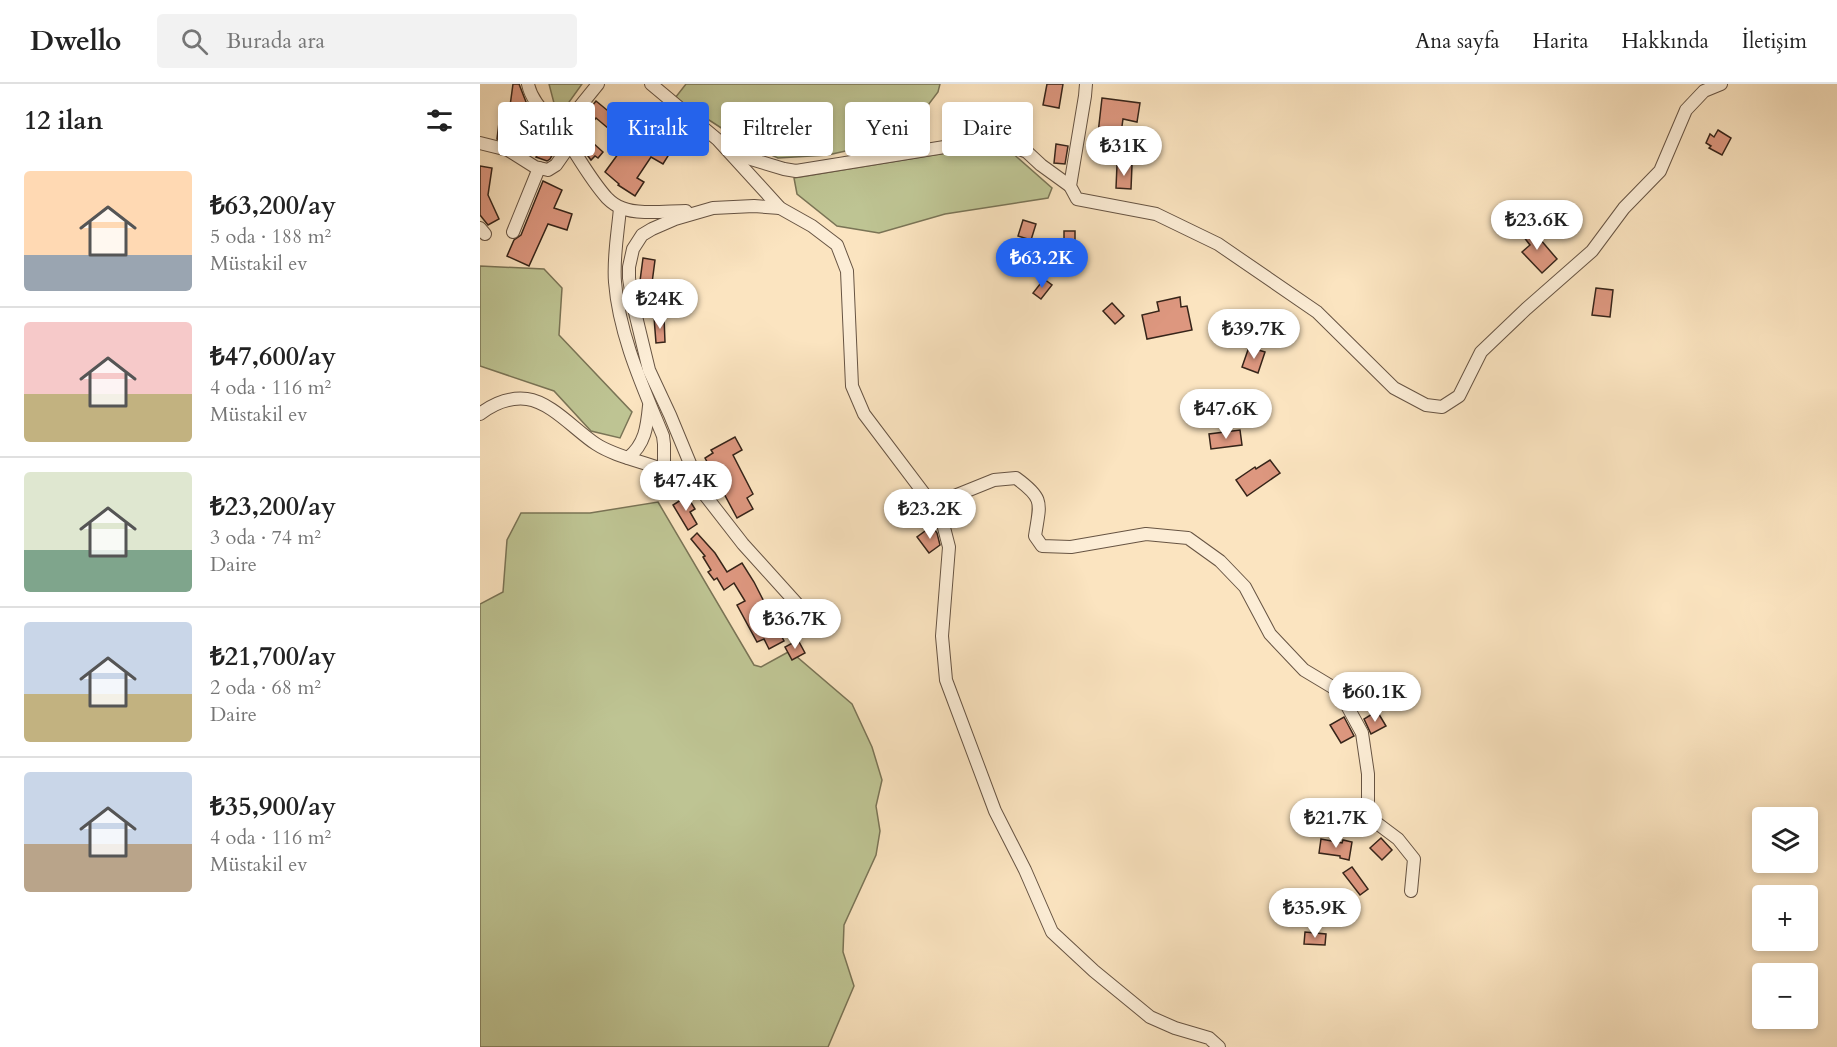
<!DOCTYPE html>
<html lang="tr">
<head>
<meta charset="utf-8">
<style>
	:root { --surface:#fff; --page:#f2f2f2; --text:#222; --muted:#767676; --line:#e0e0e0; --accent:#2563eb }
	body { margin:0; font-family:Cardo,serif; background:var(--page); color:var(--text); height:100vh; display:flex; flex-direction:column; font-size:22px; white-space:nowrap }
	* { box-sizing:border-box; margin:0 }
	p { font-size:20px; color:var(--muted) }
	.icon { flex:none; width:33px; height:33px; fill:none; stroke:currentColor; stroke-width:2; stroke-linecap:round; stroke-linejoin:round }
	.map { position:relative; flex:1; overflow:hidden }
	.drawer { display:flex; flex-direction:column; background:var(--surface); width:480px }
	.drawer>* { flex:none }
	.banner { position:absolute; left:18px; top:18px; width:570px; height:54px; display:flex; gap:12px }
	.buttons { position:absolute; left:1272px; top:723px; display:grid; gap:12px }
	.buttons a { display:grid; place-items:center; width:66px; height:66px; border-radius:6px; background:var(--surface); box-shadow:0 3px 9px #0003; font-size:30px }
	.price { position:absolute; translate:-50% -51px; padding:0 14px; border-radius:21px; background:#fff; color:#222; font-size:20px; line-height:39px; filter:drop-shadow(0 2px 3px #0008) }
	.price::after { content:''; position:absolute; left:50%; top:36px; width:18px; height:14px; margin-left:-9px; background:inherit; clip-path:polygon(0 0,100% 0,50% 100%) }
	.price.on { background:var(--accent); color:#fff }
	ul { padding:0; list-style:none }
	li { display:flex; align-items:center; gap:18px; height:150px; padding:0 24px }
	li+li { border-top:2px solid var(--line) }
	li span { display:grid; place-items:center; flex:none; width:168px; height:120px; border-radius:6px; color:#555 }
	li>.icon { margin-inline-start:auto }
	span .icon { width:72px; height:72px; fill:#fffc; stroke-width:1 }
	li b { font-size:26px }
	h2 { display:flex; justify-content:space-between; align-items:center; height:72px; padding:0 24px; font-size:26px }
	.tag { padding:0 21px; border-radius:6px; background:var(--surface); box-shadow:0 3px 9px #0003; font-size:21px; line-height:54px }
	.tag.on { background:var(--accent); color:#fff }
	header { display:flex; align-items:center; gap:36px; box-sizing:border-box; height:84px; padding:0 30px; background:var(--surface); border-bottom:2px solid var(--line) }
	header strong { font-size:28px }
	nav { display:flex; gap:33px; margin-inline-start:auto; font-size:21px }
	.search { width:420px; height:54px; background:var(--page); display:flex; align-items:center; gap:15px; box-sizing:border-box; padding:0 21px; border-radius:6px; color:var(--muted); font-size:22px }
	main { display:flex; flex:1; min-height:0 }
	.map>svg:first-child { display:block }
</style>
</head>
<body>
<header>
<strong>Dwello</strong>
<div class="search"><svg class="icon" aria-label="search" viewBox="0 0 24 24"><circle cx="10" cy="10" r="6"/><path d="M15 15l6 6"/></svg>Burada ara</div>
<nav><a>Ana sayfa</a><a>Harita</a><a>Hakkında</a><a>İletişim</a></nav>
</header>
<main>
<section class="drawer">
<h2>12 ilan<svg class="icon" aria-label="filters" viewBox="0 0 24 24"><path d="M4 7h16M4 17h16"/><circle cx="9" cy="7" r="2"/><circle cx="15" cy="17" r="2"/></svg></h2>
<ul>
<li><span style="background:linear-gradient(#ffd9b3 70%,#9aa5b1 0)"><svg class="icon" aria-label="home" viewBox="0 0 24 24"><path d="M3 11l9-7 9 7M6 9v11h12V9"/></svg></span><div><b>₺63,200/ay</b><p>5 oda · 188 m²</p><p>Müstakil ev</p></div></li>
<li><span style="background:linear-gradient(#f6c9c9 60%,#c2b280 0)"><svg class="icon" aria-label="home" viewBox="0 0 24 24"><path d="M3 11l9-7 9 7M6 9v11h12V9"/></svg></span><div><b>₺47,600/ay</b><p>4 oda · 116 m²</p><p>Müstakil ev</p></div></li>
<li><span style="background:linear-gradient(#dfe7d0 65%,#7fa58c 0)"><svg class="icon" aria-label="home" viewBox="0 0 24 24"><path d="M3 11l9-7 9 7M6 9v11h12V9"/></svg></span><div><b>₺23,200/ay</b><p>3 oda · 74 m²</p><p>Daire</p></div></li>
<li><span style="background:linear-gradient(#c9d6e8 60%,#c2b280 0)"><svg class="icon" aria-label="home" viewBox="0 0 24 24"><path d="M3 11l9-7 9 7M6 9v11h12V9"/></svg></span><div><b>₺21,700/ay</b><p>2 oda · 68 m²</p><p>Daire</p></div></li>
<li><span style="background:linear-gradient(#c9d6e8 60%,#b9a48a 0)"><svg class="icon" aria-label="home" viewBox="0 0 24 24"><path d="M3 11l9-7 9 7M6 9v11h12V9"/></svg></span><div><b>₺35,900/ay</b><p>4 oda · 116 m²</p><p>Müstakil ev</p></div></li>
</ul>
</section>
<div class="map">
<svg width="1357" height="963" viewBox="0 0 1357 963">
	<rect width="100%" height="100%" fill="#fbe4c0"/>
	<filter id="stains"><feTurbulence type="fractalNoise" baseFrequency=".00333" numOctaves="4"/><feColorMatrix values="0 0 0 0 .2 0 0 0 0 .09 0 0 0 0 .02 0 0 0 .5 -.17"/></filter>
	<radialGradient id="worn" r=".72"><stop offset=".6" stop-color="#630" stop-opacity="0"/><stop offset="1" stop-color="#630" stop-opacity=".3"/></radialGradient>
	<g fill="#bec493" stroke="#7a7456" stroke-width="1.5">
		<path d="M69 0H102L87 21 74 19Z"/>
		<path d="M206 0H460L458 8 433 41 405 58 348 71 298 74 266 60 195 14Z"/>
		<path d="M508 62 530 67 572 104 568 114 465 130 399 149 357 142 317 110 314 94Z"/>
		<path d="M0 182 64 185 82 204 79 251 152 328 140 354 111 347 74 307 0 282Z"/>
		<path d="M178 418 274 581 281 583 310 567 372 620 392 663 402 696 396 722 400 747 396 771 364 841 363 868 374 902 348 963H0V520L23 508 27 456 41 429H110Z"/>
	</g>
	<g fill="#dd977f" stroke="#362419" stroke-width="1.5">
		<path d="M33 0H39L55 41 57 39 68 54 70 49H72L79 60 70 75 67 77 56 73 58 70 33 31 31 59 17 55 21 22H30Z"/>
		<path d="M567 0H583L579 24 563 21Z"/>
		<path d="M622 14 660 19 657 38 643 35 637 78 615 76Z"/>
		<path d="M116 17 144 40 135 50 116 34 103 50 123 68 118 74 115 72 111 76 102 64 104 62 97 57 91 47Z"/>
		<path d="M1238 46 1251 54 1242 71 1229 64 1231 62 1226 59 1230 50 1234 53Z"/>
		<path d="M156 47 178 61 176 64 188 72 183 80 171 73 157 94 164 98 155 112 138 101 139 100 125 88 154 48Z"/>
		<path d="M576 60 588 62 585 80 574 79Z"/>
		<path d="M637 81H652L651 105 636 104Z"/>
		<path d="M0 82 12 84 8 111 19 135 8 141 0 131Z"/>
		<path d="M63 97 82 106 74 124 92 130 87 146 68 140 49 182 27 172 34 156 41 151Z"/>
		<path d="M543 136 556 140 551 156 538 152Z"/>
		<path d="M1048 141 1077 175 1062 189 1042 168 1050 161 1040 148Z"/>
		<rect x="584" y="147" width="11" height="17"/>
		<path d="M163 174 175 176 172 199 160 197Z"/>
		<path d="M564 195 572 201 561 215 553 209Z"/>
		<path d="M1116 204 1133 206 1130 233 1112 231Z"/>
		<path d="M700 213 701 223 707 222 712 246 667 255 662 231 679 227 677 218Z"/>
		<path d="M632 219 644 232 635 240 623 227Z"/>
		<path d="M174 233H184L185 258 176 259Z"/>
		<path d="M769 263 785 268 778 289 762 283Z"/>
		<path d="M760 346 762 361 731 365 729 350Z"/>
		<path d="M255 353 262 366 253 371 273 410 267 414 273 425 257 434 225 374 233 369 231 366Z"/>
		<path d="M790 376 800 389 767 412 756 396 775 383 776 385Z"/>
		<path d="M207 412 215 425 210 428 217 440 208 446 193 421Z"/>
		<path d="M452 442 457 449 460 461 449 469 437 453Z"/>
		<path d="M217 449 235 469 247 488 262 479 274 498 304 557 289 565 284 555 277 558 257 521 265 517 254 499 244 506 237 494 234 496 228 488 231 486 223 473 225 472 211 455Z"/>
		<path d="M318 556 325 569 312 576 305 563Z"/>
		<path d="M897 627 906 642 891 650 884 635Z"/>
		<path d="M864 633 874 652 861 659 850 641Z"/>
		<path d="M901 754 912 766 902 776 890 764Z"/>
		<path d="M841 755 862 759 863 756 872 758 869 776 860 774V772L839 769Z"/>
		<path d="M872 783 888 805 880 811 863 789Z"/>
		<path d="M825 848 846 850 845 861 824 860Z"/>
	</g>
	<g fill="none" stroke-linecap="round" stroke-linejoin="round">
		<defs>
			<g id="minor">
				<path d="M48 0C52 20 70 33 82 49 97 70 109 94 127 114 131 118 136 122 142 124 158 131 188 127 206 127"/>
				<path d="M171 0 238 56 300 124 332 142 357 161 367 187 372 302 384 330 461 432 469 463 462 552 466 596 515 727 545 786 572 848 614 887 670 933 695 944 729 954 739 963"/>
				<path d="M606 0 605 12 590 102 597 115 676 130 738 160 837 228 914 304 946 321 962 323 979 312 1001 268 1046 225 1112 167 1144 124 1180 87 1206 26 1224 7 1241 0"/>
				<path d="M80 47 118 0"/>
				<path d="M0 59 28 66 55 83 68 86 76 81 90 61"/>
				<path d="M251 69 304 85 316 87 514 55 547 68 561 81 590 102"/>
				<path d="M140 124C138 148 133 173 135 198 139 251 163 303 183 352L184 360V386"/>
				<path d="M300 124 274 122 233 124 195 135 172 145 162 151 153 165 149 183V194L153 220 169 286 190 331 221 406 263 460 319 522 333 543"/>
				<path d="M0 144 5 150"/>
				<path d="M33 148 59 84"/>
				<path d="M0 330C13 320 30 313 47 315 71 318 96 347 116 360 136 373 162 377 184 386 197 392 209 399 221 406"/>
				<path d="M148 374C165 360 167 343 169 322"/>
				<path d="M452 421 514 396 536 394C565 415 560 419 555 452L562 462 591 463 666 450 708 454 740 477 765 503 790 550 824 586 859 607 882 649 888 690V721L894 737 918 755 934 775 931 807"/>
			</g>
		</defs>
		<use href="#minor" stroke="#675443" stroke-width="14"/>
		<use href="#minor" stroke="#fcedd6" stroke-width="12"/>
	</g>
	<rect width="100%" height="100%" filter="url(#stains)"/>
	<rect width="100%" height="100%" fill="url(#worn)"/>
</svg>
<div class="buttons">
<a><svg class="icon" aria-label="layers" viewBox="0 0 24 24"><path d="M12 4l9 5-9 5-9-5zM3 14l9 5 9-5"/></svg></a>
<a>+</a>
<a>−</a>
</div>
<b class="price" style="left:644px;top:93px">₺31K</b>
<b class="price" style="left:1057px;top:167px">₺23.6K</b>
<b class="price on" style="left:562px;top:205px">₺63.2K</b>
<b class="price" style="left:180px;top:246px">₺24K</b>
<b class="price" style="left:774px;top:276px">₺39.7K</b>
<b class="price" style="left:746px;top:356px">₺47.6K</b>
<b class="price" style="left:206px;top:428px">₺47.4K</b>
<b class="price" style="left:450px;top:456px">₺23.2K</b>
<b class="price" style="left:315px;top:566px">₺36.7K</b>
<b class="price" style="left:895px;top:639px">₺60.1K</b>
<b class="price" style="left:856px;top:765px">₺21.7K</b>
<b class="price" style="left:835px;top:855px">₺35.9K</b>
<div class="banner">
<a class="tag">Satılık</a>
<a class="tag on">Kiralık</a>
<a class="tag">Filtreler</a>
<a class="tag">Yeni</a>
<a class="tag">Daire</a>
</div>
</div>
</main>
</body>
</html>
